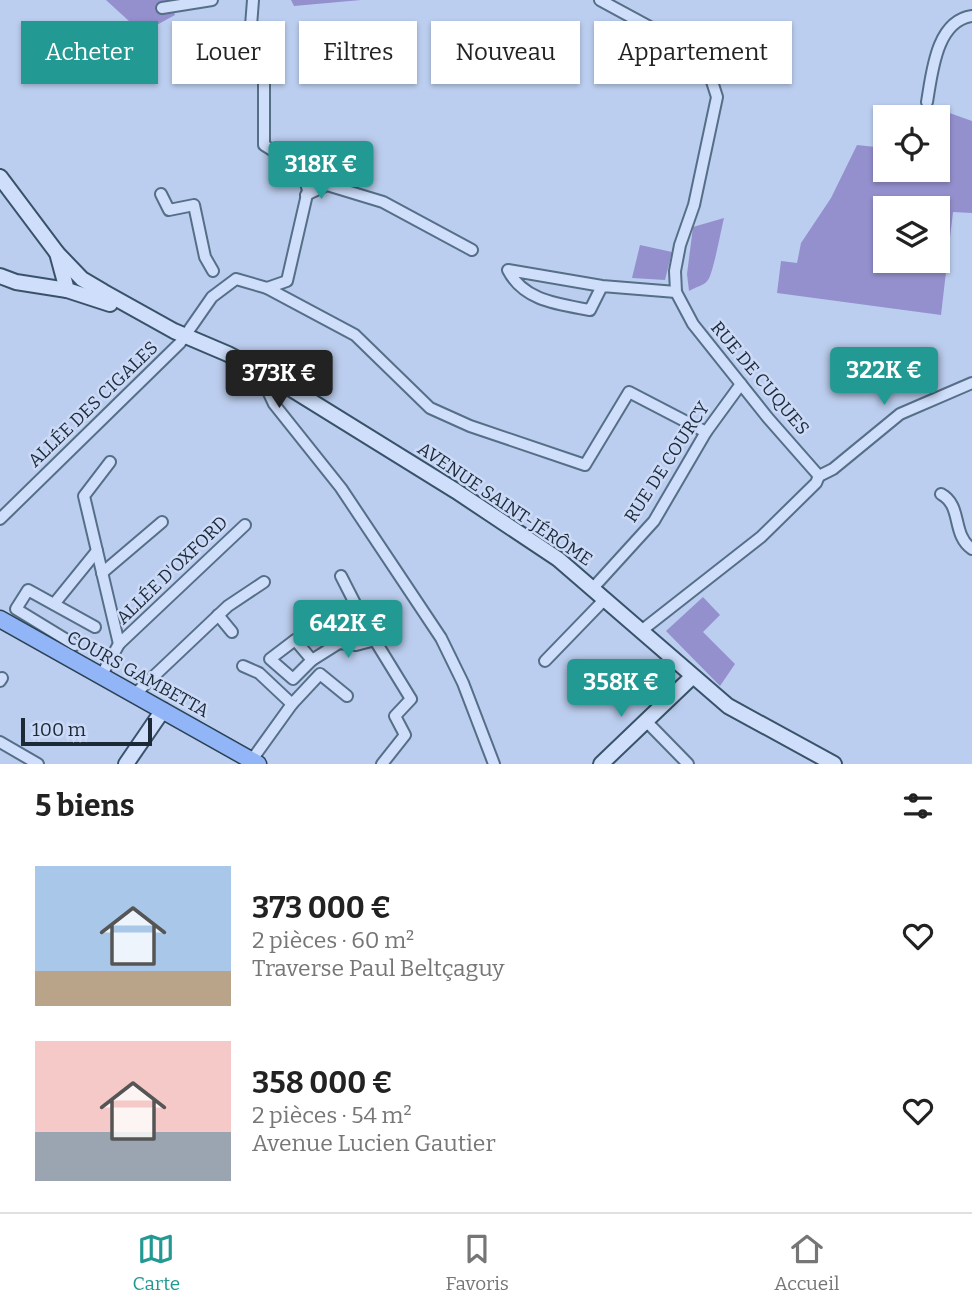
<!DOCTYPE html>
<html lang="fr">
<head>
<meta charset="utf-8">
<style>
	:root { --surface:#fff; --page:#f2f2f2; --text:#222; --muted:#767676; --line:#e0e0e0; --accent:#239993 }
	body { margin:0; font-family:Bitter,serif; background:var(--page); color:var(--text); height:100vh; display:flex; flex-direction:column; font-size:26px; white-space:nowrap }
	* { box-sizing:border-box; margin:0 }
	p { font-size:23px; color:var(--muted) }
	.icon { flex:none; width:38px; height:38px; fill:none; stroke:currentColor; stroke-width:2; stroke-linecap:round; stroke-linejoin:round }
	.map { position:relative; height:764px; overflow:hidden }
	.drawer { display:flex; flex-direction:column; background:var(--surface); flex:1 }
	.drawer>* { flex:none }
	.top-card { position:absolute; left:21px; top:21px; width:931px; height:63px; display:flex; gap:14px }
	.fabs { position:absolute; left:873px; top:105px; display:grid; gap:14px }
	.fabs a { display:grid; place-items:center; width:77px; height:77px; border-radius:0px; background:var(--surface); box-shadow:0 2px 5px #0004; font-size:35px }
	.scale { position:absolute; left:21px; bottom:18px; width:131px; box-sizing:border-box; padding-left:7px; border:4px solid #1b2a36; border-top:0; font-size:19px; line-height:24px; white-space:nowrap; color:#1b2a36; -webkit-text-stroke:5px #ccdaf7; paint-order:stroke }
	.price { position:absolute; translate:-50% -60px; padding:0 16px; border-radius:7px; background:var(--accent); color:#fff; font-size:23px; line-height:46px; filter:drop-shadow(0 2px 4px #0008) }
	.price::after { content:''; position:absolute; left:50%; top:42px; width:21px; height:16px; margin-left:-10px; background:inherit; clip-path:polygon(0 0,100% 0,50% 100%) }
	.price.selected { background:#222; color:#fff }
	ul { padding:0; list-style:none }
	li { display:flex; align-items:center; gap:21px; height:175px; padding:0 35px }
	li span { display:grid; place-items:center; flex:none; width:196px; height:140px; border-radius:0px; color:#555 }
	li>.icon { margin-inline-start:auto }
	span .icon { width:84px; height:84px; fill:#fffc; stroke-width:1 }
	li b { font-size:30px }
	h2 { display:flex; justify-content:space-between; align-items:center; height:84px; padding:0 35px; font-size:30px }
	.tag { padding:0 24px; border-radius:0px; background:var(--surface); box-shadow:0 2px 5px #0004; font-size:24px; line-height:63px }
	.tag.selected { background:var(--accent); color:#fff }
	.menu { display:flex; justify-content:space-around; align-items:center; height:98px; border-top:2px solid var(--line); background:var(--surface); font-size:19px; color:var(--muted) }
	.menu a { display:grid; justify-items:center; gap:4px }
	.menu .selected { color:var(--accent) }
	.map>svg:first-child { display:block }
</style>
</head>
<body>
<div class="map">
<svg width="972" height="764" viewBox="0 0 972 764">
	<rect width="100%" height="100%" fill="#bcceef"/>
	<g fill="#9490cd" fill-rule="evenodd">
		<path d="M106 0H169L175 15 142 33Z"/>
		<path d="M291 0H361L294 6Z"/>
		<path d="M912 105H927L972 121V213L953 212 941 315 777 293 781 261 797 263 801 243 831 198 857 145 885 148 886 170H938V117H909ZM886 208H938V261H886Z"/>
		<path d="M724 218C721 230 713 274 708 280 704 286 695 287 689 291L687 274 693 227Z"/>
		<path d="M640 245 672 252 665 280 632 278Z"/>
		<path d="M703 597 720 615 703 632 735 664 720 686 666 631Z"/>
	</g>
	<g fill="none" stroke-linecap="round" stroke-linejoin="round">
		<defs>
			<g id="street">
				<path d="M600 0 670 38 702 62"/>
				<path d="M162 8 212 0"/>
				<path d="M708 69 713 61 706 58 702 64 708 69 717 97 694 205 680 245 675 271 676 292 693 324 768 418 819 476"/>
				<path d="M927 102C932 73 936 21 972 16"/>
				<path d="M161 194 169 210 194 205 205 257 213 271"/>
				<path d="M306 195 327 185 383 202 472 250"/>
				<path d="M602 286 590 310C558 304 524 301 508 270L602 286 676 292"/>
				<path d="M267 288 355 335 430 408 470 426 585 465 629 392 706 432"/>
				<path d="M272 377 267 389 274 404 341 488 441 638 463 683 494 764"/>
				<path d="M110 462 84 496 119 644"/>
				<path d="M819 476 833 469 900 414 972 383"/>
				<path d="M941 494C963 506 951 534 972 549"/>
				<path d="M0 519 180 343 212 297 236 279 267 288 287 281 308 190 301 168 264 145V77L251 26 253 0"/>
				<path d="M102 573 162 522"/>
				<path d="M341 576 368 629 411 699 395 716 405 735 382 764"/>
				<path d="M593 588 654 521 706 432 741 384"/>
				<path d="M54 604 97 551"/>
				<path d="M218 615 232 632"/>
				<path d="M641 631 761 537 816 483 819 476"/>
				<path d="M295 640 312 660 293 679 270 659Z"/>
				<path d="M75 645 16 609 28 590 95 627"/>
				<path d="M312 660 339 643 356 645 375 640"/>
				<path d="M545 661 605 599"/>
				<path d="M243 666 259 673 292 704"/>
				<path d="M101 676 119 644 245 525"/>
				<path d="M0 681 2 678"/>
				<path d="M135 694 228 606 264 582"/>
				<path d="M645 720 688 764"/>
				<path d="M0 742 38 764"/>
				<path d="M251 761 292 704 320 674 347 696"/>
			</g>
			<g id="secondary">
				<path d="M0 177 57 253 67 290 110 304"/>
				<path d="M57 253 82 279 104 292 174 331 228 354 272 377 456 491 558 559 728 706 834 764"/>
				<path d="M0 276 16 282 67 290"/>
				<path d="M126 764 163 710"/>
				<path d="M601 764 692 677"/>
			</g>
			<path id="primary" d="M0 619 258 764"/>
		</defs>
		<use href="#street" stroke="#556f87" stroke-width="14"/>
		<use href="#secondary" stroke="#385369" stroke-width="18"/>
		<use href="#primary" stroke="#2a4254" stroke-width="19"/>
		<use href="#street" stroke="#cfdefa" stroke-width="10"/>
		<use href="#secondary" stroke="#cfdefa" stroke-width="14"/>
		<use href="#primary" stroke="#91b5f6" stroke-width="16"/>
	</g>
	<g text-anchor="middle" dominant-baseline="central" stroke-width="5" stroke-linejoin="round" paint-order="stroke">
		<g font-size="18" fill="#1b2a36" stroke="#ccdaf7">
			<text transform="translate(760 378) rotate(50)">RUE DE CUQUES</text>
			<text transform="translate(93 404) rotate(-44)">ALLÉE DES CIGALES</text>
			<text transform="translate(667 462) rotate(-57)">RUE DE COURCY</text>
			<text transform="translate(505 504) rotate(34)">AVENUE SAINT-JÉRÔME</text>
			<text transform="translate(172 570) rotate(-44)">ALLÉE D'OXFORD</text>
			<text transform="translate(138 674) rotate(29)">COURS GAMBETTA</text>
		</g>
	</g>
</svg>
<div class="fabs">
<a><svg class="icon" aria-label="locate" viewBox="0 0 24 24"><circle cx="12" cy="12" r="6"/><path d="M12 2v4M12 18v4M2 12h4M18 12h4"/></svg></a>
<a><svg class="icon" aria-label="layers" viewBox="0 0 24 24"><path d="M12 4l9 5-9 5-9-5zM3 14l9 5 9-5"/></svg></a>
</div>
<div class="scale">100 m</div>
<b class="price" style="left:321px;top:201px">318K €</b>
<b class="price" style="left:884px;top:407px">322K €</b>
<b class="price selected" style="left:279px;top:410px">373K €</b>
<b class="price" style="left:348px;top:660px">642K €</b>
<b class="price" style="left:621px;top:719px">358K €</b>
<div class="top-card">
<a class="tag selected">Acheter</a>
<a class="tag">Louer</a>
<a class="tag">Filtres</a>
<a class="tag">Nouveau</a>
<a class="tag">Appartement</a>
</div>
</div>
<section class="drawer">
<h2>5 biens<svg class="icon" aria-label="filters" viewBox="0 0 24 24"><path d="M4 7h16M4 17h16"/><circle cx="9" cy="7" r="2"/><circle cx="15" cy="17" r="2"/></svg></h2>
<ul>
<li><span style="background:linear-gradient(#a9c7e8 75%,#b9a48a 0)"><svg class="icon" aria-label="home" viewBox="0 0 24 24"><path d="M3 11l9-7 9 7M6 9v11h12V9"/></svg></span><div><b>373 000 €</b><p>2 pièces · 60 m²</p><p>Traverse Paul Beltçaguy</p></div><svg class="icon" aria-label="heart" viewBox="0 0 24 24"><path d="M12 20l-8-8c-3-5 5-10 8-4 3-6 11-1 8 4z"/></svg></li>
<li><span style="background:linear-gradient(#f6c9c9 65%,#9aa5b1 0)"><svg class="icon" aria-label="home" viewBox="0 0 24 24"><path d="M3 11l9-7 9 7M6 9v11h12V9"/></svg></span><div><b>358 000 €</b><p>2 pièces · 54 m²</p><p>Avenue Lucien Gautier</p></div><svg class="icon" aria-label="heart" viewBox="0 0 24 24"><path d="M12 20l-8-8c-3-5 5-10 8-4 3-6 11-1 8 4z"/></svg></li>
</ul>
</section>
<nav class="menu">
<a class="selected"><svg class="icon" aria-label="map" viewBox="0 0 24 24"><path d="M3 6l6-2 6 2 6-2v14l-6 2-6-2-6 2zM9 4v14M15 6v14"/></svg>Carte</a>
<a><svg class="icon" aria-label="saved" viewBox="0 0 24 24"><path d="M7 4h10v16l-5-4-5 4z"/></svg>Favoris</a>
<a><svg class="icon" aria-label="home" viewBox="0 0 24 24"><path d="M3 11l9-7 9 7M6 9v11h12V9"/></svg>Accueil</a>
</nav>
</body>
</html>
